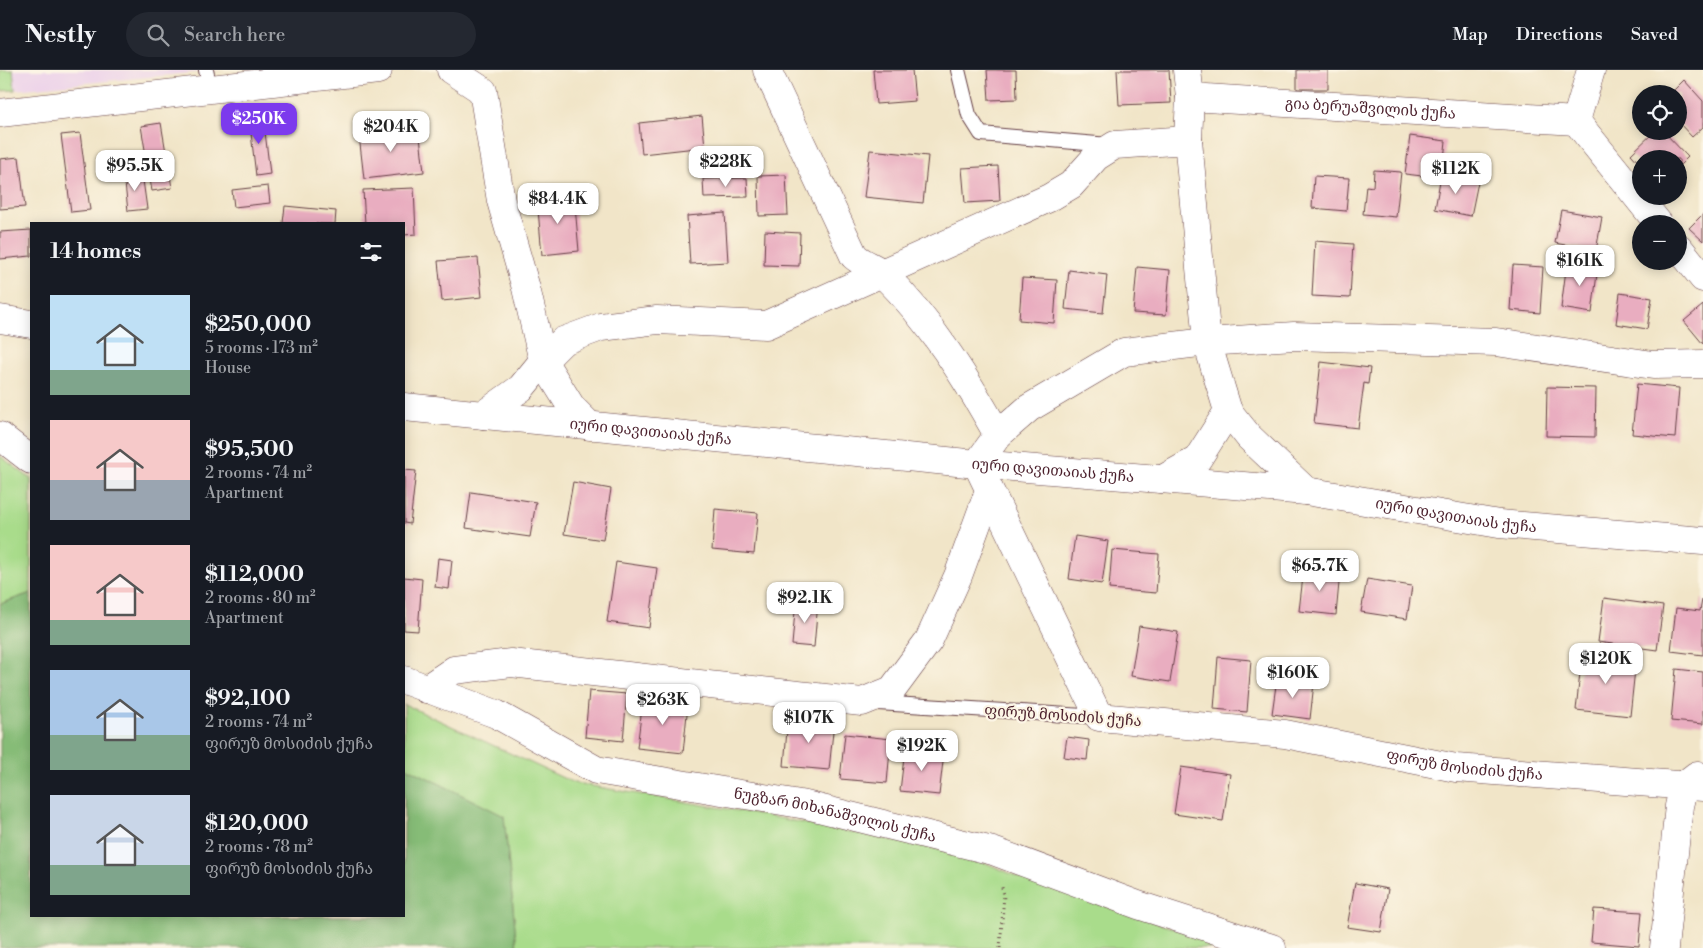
<!DOCTYPE html>
<html lang="en">
<head>
<meta charset="utf-8">
<style>
	:root { --surface:#171b24; --page:#242831; --text:#f1f3f6; --muted:#9ea1a6; --line:#363941; --accent:#7c3aed }
	body { margin:0; font-family:"Libre Bodoni","Noto Serif Georgian",serif; background:var(--page); color:var(--text); height:100vh; display:flex; flex-direction:column; font-size:19px; white-space:nowrap }
	* { box-sizing:border-box; margin:0 }
	p { font-size:16px; color:var(--muted) }
	.icon { flex:none; width:28px; height:28px; fill:none; stroke:currentColor; stroke-width:2; stroke-linecap:round; stroke-linejoin:round }
	.map { position:relative; flex:1; overflow:hidden }
	.side { position:absolute; left:30px; top:152px; width:375px; height:695px; display:flex; flex-direction:column; background:var(--surface); border-radius:0px; box-shadow:0 2px 12px #0003 }
	.side>* { flex:none }
	.tools { position:absolute; left:1632px; top:15px; display:grid; gap:10px }
	.tools a { display:grid; place-items:center; width:55px; height:55px; border-radius:50%; background:var(--surface); box-shadow:0 2px 12px #0003; font-size:25px }
	.price { position:absolute; translate:-50% -42px; padding:0 11px; border-radius:10px; background:#fff; color:#222; font-size:16px; line-height:32px; filter:drop-shadow(0 1px 2px #0008) }
	.price::after { content:''; position:absolute; left:50%; top:30px; width:15px; height:11px; margin-left:-8px; background:inherit; clip-path:polygon(0 0,100% 0,50% 100%) }
	.price.active { background:var(--accent); color:#fff }
	ul { padding:0; list-style:none }
	li { display:flex; align-items:center; gap:15px; height:125px; padding:0 20px }
	li span { display:grid; place-items:center; flex:none; width:140px; height:100px; border-radius:0px; color:#555 }
	li>.icon { margin-inline-start:auto }
	span .icon { width:60px; height:60px; fill:#fffc; stroke-width:1 }
	li b { font-size:21px }
	h2 { display:flex; justify-content:space-between; align-items:center; height:60px; padding:0 20px; font-size:21px }
	header { display:flex; align-items:center; gap:30px; box-sizing:border-box; height:70px; padding:0 25px; background:var(--surface); border-bottom:1px solid var(--line) }
	header strong { font-size:24px }
	nav { display:flex; gap:28px; margin-inline-start:auto; font-size:18px }
	.search { width:350px; height:45px; background:var(--page); display:flex; align-items:center; gap:12px; box-sizing:border-box; padding:0 18px; border-radius:28px; color:var(--muted); font-size:19px }
	.map>svg:first-child { display:block }
</style>
</head>
<body>
<header>
<strong>Nestly</strong>
<div class="search"><svg class="icon" aria-label="search" viewBox="0 0 24 24"><circle cx="10" cy="10" r="6"/><path d="M15 15l6 6"/></svg>Search here</div>
<nav><a>Map</a><a>Directions</a><a>Saved</a></nav>
</header>
<div class="map">
<svg width="1703" height="878" viewBox="0 0 1703 878">
	<rect width="100%" height="100%" fill="#fcf5e5"/>
	<filter id="ink" filterUnits="userSpaceOnUse"><feTurbulence type="fractalNoise" baseFrequency=".02" numOctaves="2"/><feDisplacementMap in="SourceGraphic" scale="10" xChannelSelector="R" yChannelSelector="G"/><feConvolveMatrix kernelMatrix="1 2 1 2 8 2 1 2 1" color-interpolation-filters="sRGB"/></filter>
	<filter id="wash" filterUnits="userSpaceOnUse"><feTurbulence type="fractalNoise" baseFrequency=".0096" numOctaves="4" result="noise"/><feDisplacementMap in="SourceGraphic" scale="20" xChannelSelector="R" yChannelSelector="G"/><feGaussianBlur stdDeviation="1.12" result="paint"/><feColorMatrix in="noise" values="0 0 0 0 0 0 0 0 0 0 0 0 0 0 0 0 0 1.4 0 .05"/><feComposite in="paint" operator="in"/></filter>
	<g filter="url(#wash)">
		<rect width="100%" height="100%" fill="#f1e5c8"/>
		<path fill="#ecd1ea" d="M13 0H221L15 20Z"/>
		<g fill="#a9dc8b" stroke="#7a7e5b">
			<path d="M0 0H13L15 20 0 21Z"/>
			<path d="M0 386 31 409V523L0 534Z"/>
			<path d="M404 634 574 713 763 745 967 785 1021 808 1233 878H517L504 747 404 696Z"/>
		</g>
		<path fill="#86bc77" stroke="#686e51" d="M31 523V846H404V696L504 746 517 878H0V534Z"/>
		<g id="blocks">
			<g fill="#e9adc0">
				<path d="M873 0H912L915 31 876 34Z"/>
				<path d="M987 0H1016L1017 29 989 30Z"/>
				<path d="M1117 0H1169L1171 33 1119 35Z"/>
				<rect x="1297" y="0" width="31" height="19"/>
				<path d="M1684 10 1703 31V57L1692 67 1679 53V24H1670Z"/>
				<path d="M263 45 270 104 256 106 249 46Z"/>
				<path d="M702 46 705 77 642 84 639 53Z"/>
				<path d="M161 53 172 118 152 121 141 56Z"/>
				<path d="M419 58 424 102 364 109 359 65Z"/>
				<path d="M1655 61H1663L1688 87 1679 96V89H1641V95L1631 84Z"/>
				<path d="M80 63 90 140 71 142 61 65Z"/>
				<path d="M1410 66 1446 71 1443 98 1423 95 1422 106 1405 104Z"/>
				<path d="M870 80 928 86 923 133 864 127Z"/>
				<path d="M19 87 25 137 0 139V89Z"/>
				<path d="M998 96 1000 131 965 133 962 98Z"/>
				<path d="M1374 100 1401 102 1396 147 1363 144 1366 116 1373 117Z"/>
				<path d="M142 103 147 139 128 141 124 105Z"/>
				<path d="M786 105 788 145 759 146 758 106Z"/>
				<path d="M1441 105 1478 112 1471 146 1435 139Z"/>
				<path d="M1314 106 1349 108 1346 141 1312 138Z"/>
				<path d="M747 108 748 127 704 128 703 109Z"/>
				<path d="M268 116 270 133 234 137 232 120Z"/>
				<path d="M414 118 416 164 404 165V154H365L363 120Z"/>
				<path d="M574 125 579 181 542 185 537 128Z"/>
				<path d="M285 136 336 141 335 154 283 153Z"/>
				<path d="M1561 140 1602 147 1596 181 1555 173Z"/>
				<path d="M725 143 728 192 690 194 687 146Z"/>
				<path d="M1703 144V171L1689 158Z"/>
				<path d="M31 160V186L0 189V162Z"/>
				<path d="M765 161 800 163 799 196 764 195Z"/>
				<path d="M1315 171 1353 174 1350 228 1312 226Z"/>
				<path d="M478 188 482 227 442 231 438 191Z"/>
				<path d="M1567 192 1598 196 1592 243 1561 238Z"/>
				<path d="M1513 195 1543 197 1540 243 1510 240Z"/>
				<path d="M1137 197 1170 200 1166 245 1133 243Z"/>
				<path d="M1069 200 1107 205 1103 243 1065 239Z"/>
				<path d="M1022 208 1057 210 1054 253 1019 250Z"/>
				<path d="M1620 223 1652 228 1647 259 1616 254Z"/>
				<path d="M1703 235V274L1684 251Z"/>
				<path d="M1321 292 1370 298 1368 314 1364 313 1358 358 1314 353Z"/>
				<path d="M1637 314 1679 318 1675 368 1632 364Z"/>
				<path d="M1547 317 1596 318 1595 367 1546 366Z"/>
				<path d="M404 400 416 401 410 454 404 453Z"/>
				<path d="M573 412 611 419 603 470 564 464Z"/>
				<path d="M471 422 536 432 530 467 466 458Z"/>
				<path d="M715 439 758 443 754 484 712 480Z"/>
				<path d="M1075 466 1108 471 1102 514 1069 509Z"/>
				<path d="M1112 480 1159 484 1156 523 1109 519Z"/>
				<path d="M438 488 452 490 449 519 435 517Z"/>
				<path d="M616 492 657 498 649 558 607 552Z"/>
				<path d="M1304 498 1340 502 1336 545 1299 541Z"/>
				<path d="M404 507 422 509 418 561 404 560Z"/>
				<path d="M1367 509 1412 516 1407 549 1361 542Z"/>
				<path d="M1604 528 1663 536 1657 580 1598 572Z"/>
				<path d="M1702 529H1703V585L1671 581 1676 538 1700 541Z"/>
				<path d="M796 530 818 532 814 577 792 575Z"/>
				<path d="M1139 556 1178 562 1170 612 1131 606Z"/>
				<path d="M1582 584 1636 590 1630 646 1576 640Z"/>
				<path d="M1218 587 1251 590 1247 642 1214 639Z"/>
				<path d="M1676 599 1703 602V654L1671 651Z"/>
				<path d="M1277 608 1314 613 1310 649 1272 644Z"/>
				<path d="M589 621 627 624 623 671 585 667Z"/>
				<path d="M643 629 688 634 683 683 637 678Z"/>
				<path d="M788 648 834 652 829 700 784 696Z"/>
				<path d="M845 664 891 669 887 713 840 709Z"/>
				<path d="M1067 667 1089 670 1087 690 1064 687Z"/>
				<path d="M905 679 944 683 939 725 900 721Z"/>
				<path d="M1181 697 1230 704 1223 751 1174 744Z"/>
				<path d="M1355 813 1388 819 1381 862 1347 857Z"/>
				<path d="M1594 839 1642 842 1639 876 1591 872Z"/>
			</g>
		</g>
	</g>
	<g filter="url(#ink)">
		<use href="#blocks" fill-opacity="0" stroke="#633d43" stroke-width="1"/>
		<g fill="none" stroke-linecap="round" stroke-linejoin="round">
			<defs>
				<g id="lane">
					<path d="M206 0 210 19"/>
					<path d="M958 0 969 45 981 64 1109 75"/>
					<path d="M878 633 1099 647"/>
				</g>
				<g id="street">
					<path d="M451 0 483 21 501 131 526 218 543 291 572 338 590 356"/>
					<path d="M767 0 854 186C863 194 875 197 883 204 930 250 966 308 998 365"/>
					<path id="s1" d="M1187 0 1190 27 1576 51 1591 0"/>
					<path d="M0 43 378 0"/>
					<path d="M1576 51 1659 154"/>
					<path d="M1679 178 1703 208"/>
					<path d="M0 249 31 254"/>
					<path id="s2" d="M1703 294 1653 295 1496 272 1294 266 1207 272 1124 282 1029 338 998 365 977 394 1099 647 1285 664 1456 698 1703 717"/>
					<path id="s3" d="M404 337 977 394 1306 421 1499 454 1703 471"/>
					<path d="M1228 341 1249 367 1306 421"/>
					<path d="M483 345 521 318 543 291 563 271 601 257 657 250 766 255 1049 128 1071 115 1096 87 1115 75 1188 70"/>
					<path d="M0 366 31 390"/>
					<path d="M1163 409 1197 390 1228 341 1207 272 1188 70 1190 27"/>
					<path id="s4" d="M404 610 496 644 596 700 806 735 993 781 1138 835 1272 878"/>
					<path d="M426 619 454 600 511 593 862 632 892 620 929 570 958 506 989 421"/>
					<path d="M1664 878 1679 736 1684 715 1697 705"/>
				</g>
			</defs>
			<use href="#lane" stroke="#633d43" stroke-width="16"/>
			<use href="#street" stroke="#633d43" stroke-width="29"/>
			<path stroke="#633d43" stroke-width="3" stroke-dasharray="1 4" stroke-linecap="butt" d="M1000 878 1004 825 1001 814"/>
			<use href="#lane" stroke="#fff" stroke-width="14"/>
			<use href="#street" stroke="#fff" stroke-width="28"/>
		</g>
	</g>
	<g text-anchor="middle" dominant-baseline="central" stroke-width="4.5" stroke-linejoin="round" paint-order="stroke">
		<g font-size="15" fill="#4a1f2b" stroke="#fcf5e5">
			<text stroke="none"><textPath href="#s1" startOffset="208">გია ბერუაშვილის ქუჩა</textPath></text>
			<text stroke="none"><textPath href="#s3" startOffset="248">იური დავითაიას ქუჩა</textPath></text>
			<text stroke="none"><textPath href="#s3" startOffset="652">იური დავითაიას ქუჩა</textPath></text>
			<text stroke="none"><textPath href="#s3" startOffset="1058">იური დავითაიას ქუჩა</textPath></text>
			<text transform="translate(1063 646) rotate(4)">ფირუზ მოსიძის ქუჩა</text>
			<text stroke="none"><textPath href="#s2" startOffset="1419">ფირუზ მოსიძის ქუჩა</textPath></text>
			<text stroke="none"><textPath href="#s4" startOffset="456">ნუგზარ მიხანაშვილის ქუჩა</textPath></text>
		</g>
	</g>
</svg>
<div class="tools">
<a><svg class="icon" aria-label="locate" viewBox="0 0 24 24"><circle cx="12" cy="12" r="6"/><path d="M12 2v4M12 18v4M2 12h4M18 12h4"/></svg></a>
<a>+</a>
<a>−</a>
</div>
<b class="price active" style="left:259px;top:75px">$250K</b>
<b class="price" style="left:391px;top:83px">$204K</b>
<b class="price" style="left:726px;top:118px">$228K</b>
<b class="price" style="left:135px;top:122px">$95.5K</b>
<b class="price" style="left:1456px;top:125px">$112K</b>
<b class="price" style="left:558px;top:155px">$84.4K</b>
<b class="price" style="left:1580px;top:217px">$161K</b>
<b class="price" style="left:1320px;top:522px">$65.7K</b>
<b class="price" style="left:805px;top:554px">$92.1K</b>
<b class="price" style="left:1606px;top:615px">$120K</b>
<b class="price" style="left:1293px;top:629px">$160K</b>
<b class="price" style="left:663px;top:656px">$263K</b>
<b class="price" style="left:809px;top:674px">$107K</b>
<b class="price" style="left:922px;top:702px">$192K</b>
<section class="side">
<h2>14 homes<svg class="icon" aria-label="filters" viewBox="0 0 24 24"><path d="M4 7h16M4 17h16"/><circle cx="9" cy="7" r="2"/><circle cx="15" cy="17" r="2"/></svg></h2>
<ul>
<li><span style="background:linear-gradient(#bfe0f5 75%,#7fa58c 0)"><svg class="icon" aria-label="home" viewBox="0 0 24 24"><path d="M3 11l9-7 9 7M6 9v11h12V9"/></svg></span><div><b>$250,000</b><p>5 rooms · 173 m²</p><p>House</p></div></li>
<li><span style="background:linear-gradient(#f6c9c9 60%,#9aa5b1 0)"><svg class="icon" aria-label="home" viewBox="0 0 24 24"><path d="M3 11l9-7 9 7M6 9v11h12V9"/></svg></span><div><b>$95,500</b><p>2 rooms · 74 m²</p><p>Apartment</p></div></li>
<li><span style="background:linear-gradient(#f6c9c9 75%,#7fa58c 0)"><svg class="icon" aria-label="home" viewBox="0 0 24 24"><path d="M3 11l9-7 9 7M6 9v11h12V9"/></svg></span><div><b>$112,000</b><p>2 rooms · 80 m²</p><p>Apartment</p></div></li>
<li><span style="background:linear-gradient(#a9c7e8 65%,#7fa58c 0)"><svg class="icon" aria-label="home" viewBox="0 0 24 24"><path d="M3 11l9-7 9 7M6 9v11h12V9"/></svg></span><div><b>$92,100</b><p>2 rooms · 74 m²</p><p>ფირუზ მოსიძის ქუჩა</p></div></li>
<li><span style="background:linear-gradient(#c9d6e8 70%,#7fa58c 0)"><svg class="icon" aria-label="home" viewBox="0 0 24 24"><path d="M3 11l9-7 9 7M6 9v11h12V9"/></svg></span><div><b>$120,000</b><p>2 rooms · 78 m²</p><p>ფირუზ მოსიძის ქუჩა</p></div></li>
</ul>
</section>
</div>
</body>
</html>
